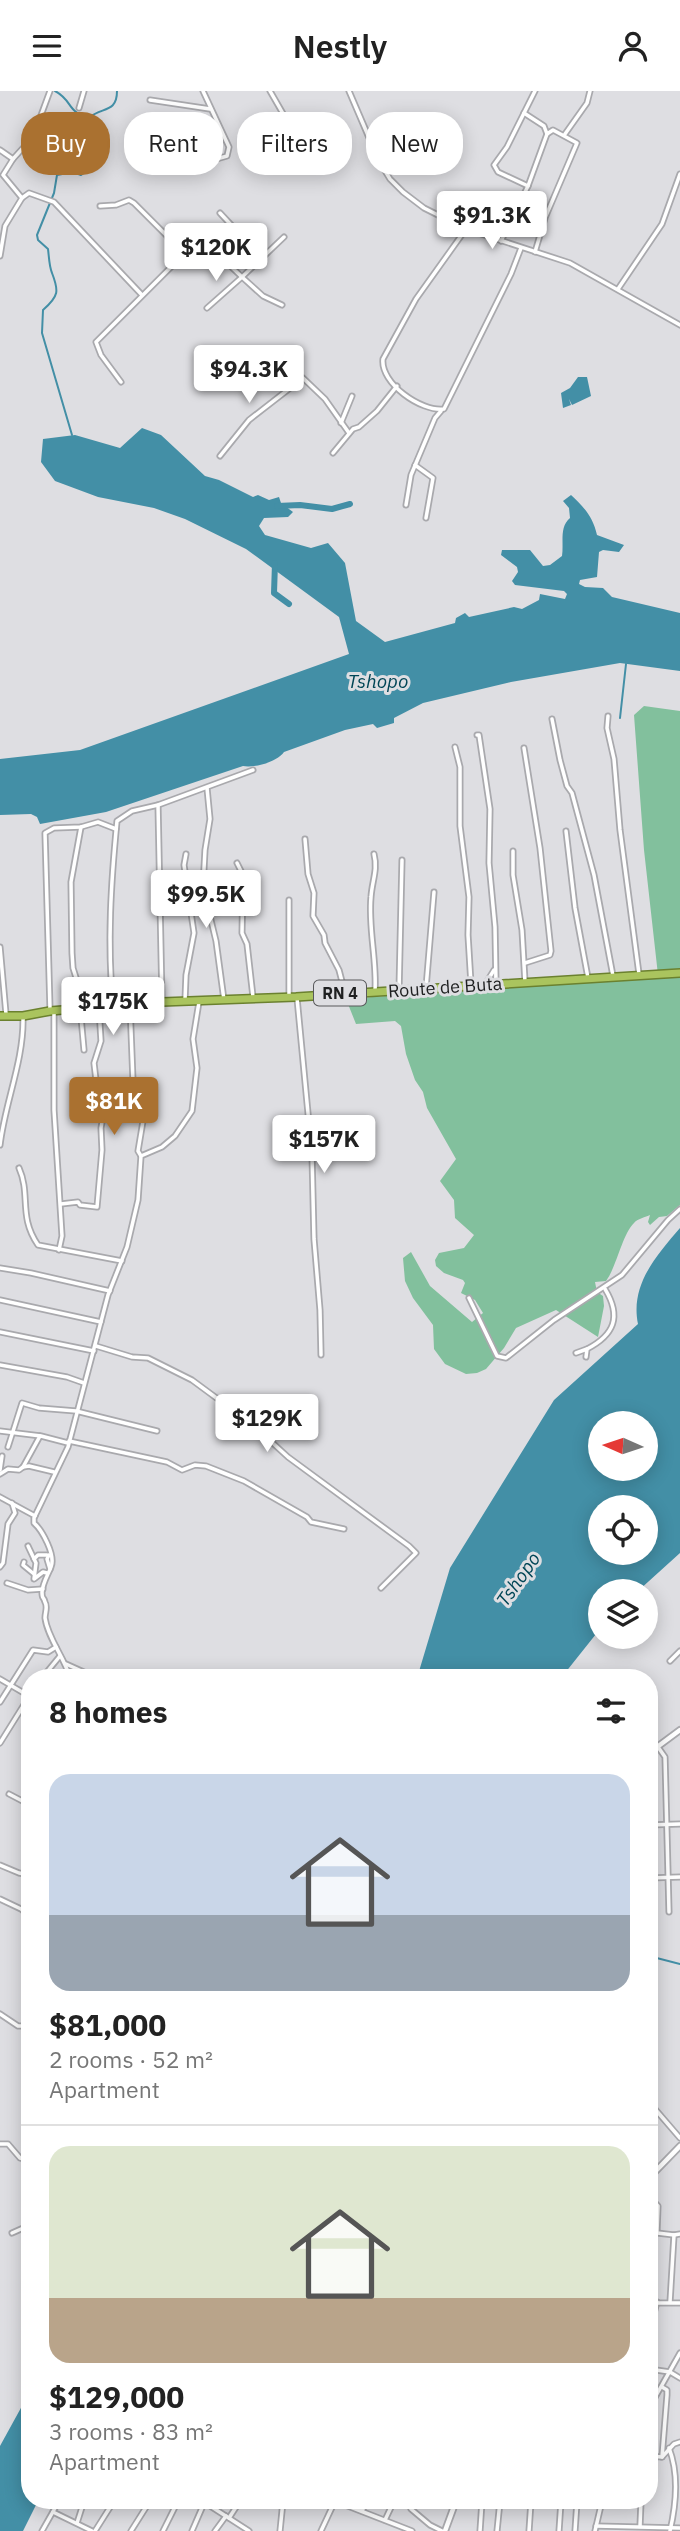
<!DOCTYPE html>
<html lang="en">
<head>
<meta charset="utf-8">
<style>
	:root { --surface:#fff; --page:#f6f6f6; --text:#222; --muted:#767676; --line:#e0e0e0; --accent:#aa7130 }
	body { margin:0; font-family:"IBM Plex Sans",sans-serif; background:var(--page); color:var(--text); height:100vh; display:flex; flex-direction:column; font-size:26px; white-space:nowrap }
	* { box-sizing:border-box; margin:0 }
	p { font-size:23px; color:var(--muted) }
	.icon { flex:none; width:38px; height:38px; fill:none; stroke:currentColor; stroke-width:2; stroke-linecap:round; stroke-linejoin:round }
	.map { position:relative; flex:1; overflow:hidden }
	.drawer { position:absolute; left:21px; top:1578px; width:637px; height:840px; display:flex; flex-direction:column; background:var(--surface); border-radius:28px; box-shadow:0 4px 18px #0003 }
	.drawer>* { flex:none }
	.guide { position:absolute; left:21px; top:21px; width:639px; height:63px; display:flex; gap:14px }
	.needle { width:46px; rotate:273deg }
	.controls { position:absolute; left:588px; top:1320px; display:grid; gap:14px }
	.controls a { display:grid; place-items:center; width:70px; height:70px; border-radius:50%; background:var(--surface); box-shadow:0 4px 18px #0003; font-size:35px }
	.price { position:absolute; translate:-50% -60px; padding:0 16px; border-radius:7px; background:#fff; color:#222; font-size:23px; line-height:46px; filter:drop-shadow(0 2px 4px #0008) }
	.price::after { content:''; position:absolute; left:50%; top:42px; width:21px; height:16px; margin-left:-10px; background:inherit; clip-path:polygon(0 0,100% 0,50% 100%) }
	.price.selected { background:var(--accent); color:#fff }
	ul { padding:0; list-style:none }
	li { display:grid; align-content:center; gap:14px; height:371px; padding:0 28px }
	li+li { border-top:2px solid var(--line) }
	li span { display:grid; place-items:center; height:217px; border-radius:21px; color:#555 }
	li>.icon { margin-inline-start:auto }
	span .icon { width:126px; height:126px; fill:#fffc; stroke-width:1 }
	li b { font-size:30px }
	h2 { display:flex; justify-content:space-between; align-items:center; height:84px; padding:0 28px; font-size:30px }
	.pill { padding:0 24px; border-radius:28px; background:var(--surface); box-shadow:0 4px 18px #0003; font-size:24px; line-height:63px }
	.pill.selected { background:var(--accent); color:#fff }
	header { display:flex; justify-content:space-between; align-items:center; height:91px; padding:0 28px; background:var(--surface); font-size:32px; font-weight:600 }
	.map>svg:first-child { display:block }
</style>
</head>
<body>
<header><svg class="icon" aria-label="menu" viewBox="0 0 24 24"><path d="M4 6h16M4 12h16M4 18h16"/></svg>Nestly<svg class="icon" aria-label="person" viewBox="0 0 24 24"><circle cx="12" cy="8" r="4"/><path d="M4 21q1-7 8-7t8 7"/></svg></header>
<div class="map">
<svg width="680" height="2440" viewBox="0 0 680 2440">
	<rect width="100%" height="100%" fill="#dedee2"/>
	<path fill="#82c09d" d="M644 615 680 620V1114L667 1125 659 1126 650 1134 648 1131 650 1124C646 1126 637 1128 634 1132 622 1144 617 1175 606 1190L595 1191 597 1201 603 1205 604 1215 598 1246 556 1219 516 1237 504 1257 486 1278 477 1282 466 1283 445 1273 434 1258 433 1234 413 1207 405 1190 403 1167 411 1161 430 1195 472 1231 483 1222 475 1209 461 1202 465 1192 463 1189 444 1182 436 1175 435 1169 439 1162 464 1157 474 1144 455 1127 454 1109 440 1090 456 1068 427 1017 423 1001 415 989 406 963 401 935 395 930 356 933 346 908 658 884 644 759 634 624Z"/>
	<g fill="#438fa6" fill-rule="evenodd">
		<path d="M578 286H587L591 305 572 314 569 308 571 314 563 317 561 302 570 297Z"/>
		<path d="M142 337 161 344 205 385 219 389 253 406 258 404 269 409 279 406 281 412 293 421 288 426 264 427 259 435 265 444 311 457 328 452 345 472 356 530 385 551 455 532 456 527 465 522 469 526 514 516 522 518 539 509 540 503 565 508 567 503 564 500 515 494 512 490 518 481 517 476 501 464 502 459H530L543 475 550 474 562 465C564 452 559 436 570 427L569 417 563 410 571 404C584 416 593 426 597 444L624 454 619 461 603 459 599 461 597 486 580 489 579 493 585 496 603 497 612 506 680 522V580L620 572 511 591 423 612 394 627V632L377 637 373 633 345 639 284 661C277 671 255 677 243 675L106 721 40 733 37 726 31 723 0 724V668L80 659 349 563 339 526 246 458 185 428 154 417 98 406 55 390 41 371 43 348 75 344 120 357Z"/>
		<path d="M680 1137V1462L638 1500H600V1538L561 1587H417L450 1477 554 1309 638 1233C630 1194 656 1165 680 1137ZM600 1332H646V1377H600ZM600 1416H646V1461H600Z"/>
		<path d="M30 2299V2410H38L23 2440H0V2355L22 2315 25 2302Z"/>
	</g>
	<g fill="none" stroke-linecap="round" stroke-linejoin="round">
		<g stroke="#438fa6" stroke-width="2">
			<path d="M55 0C73 9 67 23 90 26"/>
			<path d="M72 344 42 242 43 219C59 205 59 200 52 182 49 175 49 165 48 158L38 149 37 144 54 102 57 84 73 81 81 84 85 81 88 72 86 60 80 55 83 48 80 40 90 36V26C102 16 117 22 117 0"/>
			<path d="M620 627 626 573"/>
			<path d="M649 1865 680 1873"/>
		</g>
		<g stroke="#438fa6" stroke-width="6">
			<path d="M277 415 300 414 332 418 350 413"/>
			<path d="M275 472 274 502 289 513"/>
		</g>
		<defs>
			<g id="minor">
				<path d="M50 0 33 46 13 68 3 84 22 107 29 102 54 111 142 204"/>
				<path d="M270 0 293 40"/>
				<path d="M349 0 379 70 390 88 403 101 424 117 466 138 570 172 680 234"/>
				<path d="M150 9 210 18"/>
				<path d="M79 17 84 0"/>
				<path d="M524 22 544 35 547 43 553 39 577 52 545 127 535 161"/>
				<path d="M565 43 587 12 590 0"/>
				<path d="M0 59 13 68"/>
				<path d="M149 69 182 78 227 65 229 56 203 0"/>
				<path d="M528 95 498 81 494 74 507 56 535 0"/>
				<path d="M100 115 116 114 129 109 134 112 167 145 172 156 181 167"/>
				<path d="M220 122 262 167"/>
				<path d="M466 138 416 208 383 268C380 292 421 321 444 318L511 183 521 157"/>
				<path d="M501 150 528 95 547 43"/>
				<path d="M0 165 5 135 22 107"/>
				<path d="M618 198 662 133 680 83"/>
				<path d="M207 217 242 186 263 205 282 214"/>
				<path d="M121 291 101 264 96 251 191 156 199 151 207 153 242 186 284 146"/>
				<path d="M341 332 352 305"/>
				<path d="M333 362 353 338 359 336 377 320 397 295"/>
				<path d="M220 365 249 329 303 287 325 308 349 342"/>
				<path d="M415 374 433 387 426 427"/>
				<path d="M406 414 411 384 435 327 441 320"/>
				<path d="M608 625 607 637 614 668 620 739 639 883"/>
				<path d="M552 628 560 669 567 695 572 702 594 784 613 885"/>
				<path d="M477 644H479L490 718 489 772 495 836 496 892"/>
				<path d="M455 656 460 676V735L469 806 468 844 471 893"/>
				<path d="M524 657 540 757 551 860 550 864 525 872"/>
				<path d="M207 697 210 728 205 759 203 796 216 850 224 909"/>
				<path d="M158 714 162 909"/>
				<path d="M81 736 71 791 72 862 73 877 78 893 84 959"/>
				<path d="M566 740 575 817 588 887"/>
				<path d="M305 748 308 783 314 802 313 825 324 844 325 852 339 879 345 902"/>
				<path d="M513 760V784L522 839 525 891"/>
				<path d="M374 763C378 779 372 790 371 806 368 837 377 869 375 900"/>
				<path d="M237 772 243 784 242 842 247 853 253 906"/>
				<path d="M0 856 6 923"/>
				<path d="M486 892 494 879"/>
				<path d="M426 897 434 801"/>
				<path d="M399 899 402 769"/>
				<path d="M289 905V809"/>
				<path d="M297 907 312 1064 314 1148 320 1219 321 1264"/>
				<path d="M185 909 186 884 194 842 184 774 186 763"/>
				<path d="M113 914C107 852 111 791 117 730L132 720 158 714 253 679"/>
				<path d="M130 914 133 990 143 1030 138 1060 141 1065"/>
				<path d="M50 918 45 742 54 737 81 736 98 731 116 738"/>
				<path d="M54 921V1019L62 1145 59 1159"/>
				<path d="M0 1054C5 1011 24 970 23 926"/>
				<path d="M19 1077C31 1104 18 1125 38 1154L122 1170"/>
				<path d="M61 1113 78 1111 80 1114 97 1116 102 1059 101 1037 102 1031 100 1019 101 1009 97 998 94 972 101 950 99 917"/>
				<path d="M0 1177 31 1182 110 1200"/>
				<path d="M469 1207 497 1265 506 1267 554 1229 622 1184 668 1129 680 1118"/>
				<path d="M0 1209 101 1231"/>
				<path d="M0 1241 94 1260"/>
				<path d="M96 1255 132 1266 148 1267 192 1289 253 1334 288 1366 409 1455 416 1462 381 1497"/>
				<path d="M576 1262 587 1258"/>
				<path d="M586 1266 587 1258C614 1244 622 1226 605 1198"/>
				<path d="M0 1274 67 1286 84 1292"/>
				<path d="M0 1340 41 1345 68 1352"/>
				<path d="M69 1350 167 1371 182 1379 195 1374 206 1375 244 1390 307 1426 311 1431 344 1438"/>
				<path d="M8 1356 22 1312 39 1317 76 1320 157 1340"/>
				<path d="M23 1376 29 1375 54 1381"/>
				<path d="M0 1379 2 1365"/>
				<path d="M0 1383 8 1378 19 1379 23 1376 40 1345"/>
				<path d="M0 1406 35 1425"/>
				<path d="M28 1455 36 1472 34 1488 43 1481 47 1482"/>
				<path d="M49 1464 47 1468 50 1478"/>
				<path d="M34 1468 38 1464H47"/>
				<path d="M24 1471 23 1474 34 1483"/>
				<path d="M0 1476 3 1472 8 1433 15 1422 12 1412"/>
				<path d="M7 1492 28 1499 43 1498"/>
				<path d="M670 1570 680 1560"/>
				<path d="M66 1573 97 1587"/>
				<path d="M42 1587 60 1565"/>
				<path d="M70 1587C65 1567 48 1548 45 1527 45 1521 48 1516 45 1511 43 1504 42 1509 42 1501 43 1491 48 1484 51 1476 56 1464 42 1439 34 1432V1427L68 1356 108 1204 127 1156 138 1109 141 1065 162 1056 175 1045 192 1020 197 977 193 948 199 911"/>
				<path d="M0 1588 29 1605"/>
				<path d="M0 1611 33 1559 48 1561 56 1556"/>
				<path d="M0 1652 30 1604"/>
				<path d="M658 1656 665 1666 669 1821"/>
				<path d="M9 1703 30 1714"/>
				<path d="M25 1725 30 1720"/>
				<path d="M649 1734 680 1733"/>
				<path d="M0 1774 19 1782 30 1784"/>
				<path d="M30 1787 28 1797 30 1798"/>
				<path d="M649 1787 680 1786"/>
				<path d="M0 1808 21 1818 30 1826"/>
				<path d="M0 1923 18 1935H30"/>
				<path d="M649 2011 680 2047"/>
				<path d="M0 2053H8L20 2067 30 2070"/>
				<path d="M649 2105 658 2115 657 2141"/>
				<path d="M649 2141 674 2144 680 2143"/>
				<path d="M12 2142 30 2134"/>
				<path d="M670 2211 674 2144"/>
				<path d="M649 2212H680"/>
				<path d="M649 2278 670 2281 680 2287"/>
				<path d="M651 2278 653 2226 657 2211"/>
				<path d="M649 2317 680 2262"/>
				<path d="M669 2357C679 2383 676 2414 670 2440"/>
				<path d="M649 2365 662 2366 674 2353 680 2351"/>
				<path d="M662 2366 667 2304V2299L662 2296"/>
				<path d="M335 2410 412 2440"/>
				<path d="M444 2410 455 2413"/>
				<path d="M204 2411 249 2440"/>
				<path d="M411 2418 430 2434 442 2440"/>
				<path d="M362 2420 367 2410"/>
				<path d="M53 2421 92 2440"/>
				<path d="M229 2427 240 2410"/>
				<path d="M385 2429 394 2410"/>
				<path d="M77 2432 84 2410"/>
				<path d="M596 2435 680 2437"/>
				<path d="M640 2435 641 2410"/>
				<path d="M42 2440 59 2410"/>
				<path d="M95 2440 114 2410"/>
				<path d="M131 2440 150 2410"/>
				<path d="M163 2440 178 2410"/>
				<path d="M192 2440 205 2410"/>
				<path d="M215 2440 226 2425"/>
				<path d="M280 2440 283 2410"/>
				<path d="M321 2440 335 2410"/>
				<path d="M480 2440 482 2410"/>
				<path d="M497 2440 500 2410"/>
				<path d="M529 2440 531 2410"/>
				<path d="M559 2440 561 2410"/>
				<path d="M575 2440 577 2410"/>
				<path d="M595 2440 602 2410"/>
			</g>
			<g id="tertiary">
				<path d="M649 1662 680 1639"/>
				<path d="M649 2087 680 2055"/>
				<path d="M445 2440 456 2410"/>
			</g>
			<path id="trunk" d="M0 925H23L50 920 162 911 296 906 680 882"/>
		</defs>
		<use href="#minor" stroke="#a9a9ad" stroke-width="7"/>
		<use href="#tertiary" stroke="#a9a9ad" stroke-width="8"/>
		<use href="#trunk" stroke="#6b812f" stroke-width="10"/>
		<use href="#minor" stroke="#fff" stroke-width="3.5"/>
		<use href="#tertiary" stroke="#fff" stroke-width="4.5"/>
		<use href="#trunk" stroke="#aac45e" stroke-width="7"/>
	</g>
	<g text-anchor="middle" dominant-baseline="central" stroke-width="6" stroke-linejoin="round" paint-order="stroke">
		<rect fill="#dedee2" stroke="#58595b" stroke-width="2" x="314" y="889.5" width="52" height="25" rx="5"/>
		<g font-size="16" font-weight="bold" fill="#1f2021">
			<text x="340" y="902">RN 4</text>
		</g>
		<g font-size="18" fill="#1f2021" stroke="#dedee2">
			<text transform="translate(445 896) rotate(-4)">Route de Buta</text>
		</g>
		<g font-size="19" font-style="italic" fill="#004556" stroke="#dedee2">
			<text x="378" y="590">Tshopo</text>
			<text transform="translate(518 1488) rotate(-55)">Tshopo</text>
		</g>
	</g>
</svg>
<div class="controls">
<a><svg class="needle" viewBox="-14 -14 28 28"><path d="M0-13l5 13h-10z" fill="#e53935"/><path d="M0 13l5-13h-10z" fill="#767676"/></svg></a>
<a><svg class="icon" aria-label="locate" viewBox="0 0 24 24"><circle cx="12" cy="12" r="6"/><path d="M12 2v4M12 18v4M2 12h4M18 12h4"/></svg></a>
<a><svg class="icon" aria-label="layers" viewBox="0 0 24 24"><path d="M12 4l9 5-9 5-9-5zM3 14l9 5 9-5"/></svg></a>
</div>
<b class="price" style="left:492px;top:160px">$91.3K</b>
<b class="price" style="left:216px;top:192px">$120K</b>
<b class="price" style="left:249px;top:314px">$94.3K</b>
<b class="price" style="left:206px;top:839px">$99.5K</b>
<b class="price" style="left:113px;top:946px">$175K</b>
<b class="price selected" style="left:114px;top:1046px">$81K</b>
<b class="price" style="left:324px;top:1084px">$157K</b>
<b class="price" style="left:267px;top:1363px">$129K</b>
<div class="guide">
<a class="pill selected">Buy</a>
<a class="pill">Rent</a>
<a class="pill">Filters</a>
<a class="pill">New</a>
</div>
<section class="drawer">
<h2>8 homes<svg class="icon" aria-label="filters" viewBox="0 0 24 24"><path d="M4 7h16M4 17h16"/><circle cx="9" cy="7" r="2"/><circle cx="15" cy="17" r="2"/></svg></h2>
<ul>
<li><span style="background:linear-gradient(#c9d6e8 65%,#9aa5b1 0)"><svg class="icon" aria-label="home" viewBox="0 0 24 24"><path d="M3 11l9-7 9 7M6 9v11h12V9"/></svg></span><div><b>$81,000</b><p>2 rooms · 52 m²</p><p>Apartment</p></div></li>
<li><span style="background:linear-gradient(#dfe7d0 70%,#b9a48a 0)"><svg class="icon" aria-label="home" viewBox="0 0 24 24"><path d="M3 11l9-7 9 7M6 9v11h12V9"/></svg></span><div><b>$129,000</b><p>3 rooms · 83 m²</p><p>Apartment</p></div></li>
</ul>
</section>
</div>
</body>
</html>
